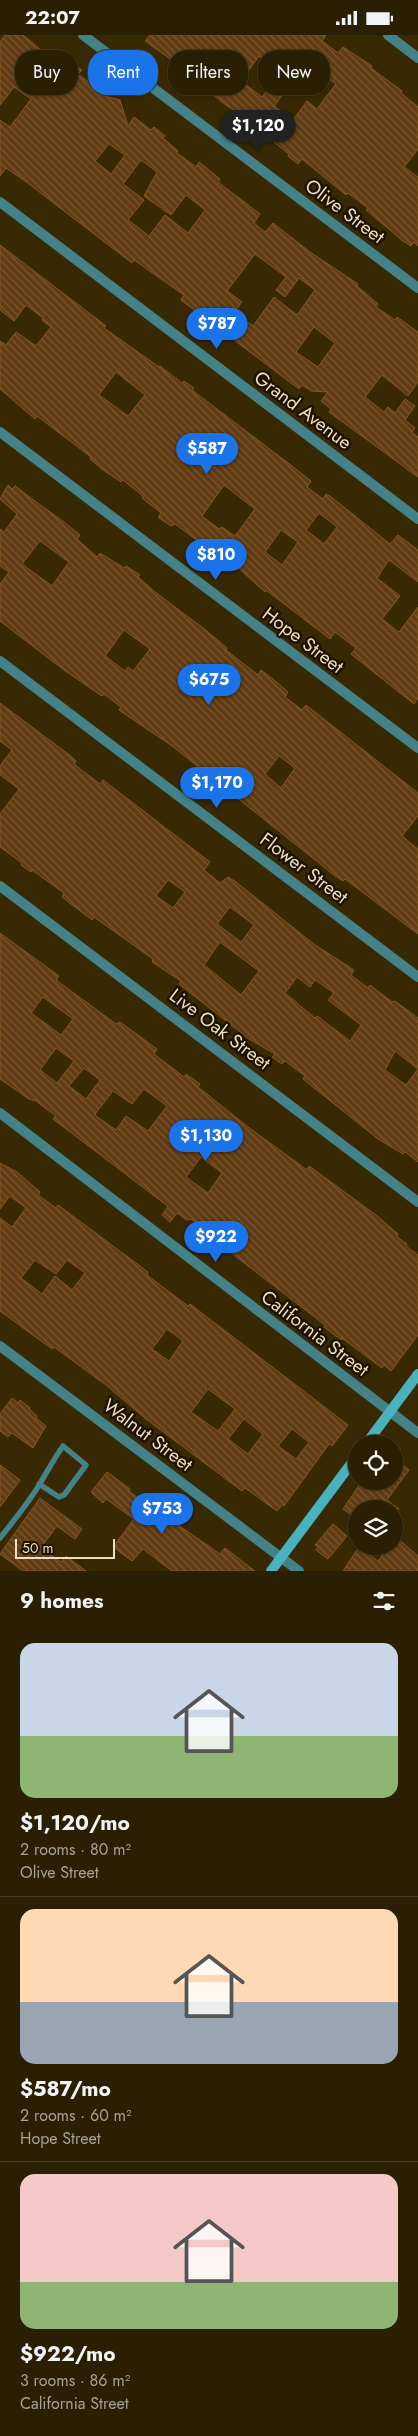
<!DOCTYPE html>
<html lang="en">
<head>
<meta charset="utf-8">
<style>
	:root { --surface:#2a1f02; --page:#32270c; --text:#f1f3f6; --muted:#a5a299; --line:#463d24; --accent:#1a73e8 }
	body { margin:0; font-family:Jost,sans-serif; background:var(--page); color:var(--text); height:100vh; display:flex; flex-direction:column; font-size:19px; white-space:nowrap }
	* { box-sizing:border-box; margin:0 }
	p { font-size:16px; color:var(--muted) }
	.icon { flex:none; width:28px; height:28px; fill:none; stroke:currentColor; stroke-width:2; stroke-linecap:round; stroke-linejoin:round }
	.map { position:relative; height:1536px; overflow:hidden }
	.details { display:flex; flex-direction:column; background:var(--surface); flex:1 }
	.details>* { flex:none }
	.hud { position:absolute; left:15px; top:15px; width:389px; height:45px; display:flex; gap:10px }
	.controls { position:absolute; left:348px; top:1400px; display:grid; gap:10px }
	.controls a { display:grid; place-items:center; width:55px; height:55px; border-radius:50%; background:var(--surface); box-shadow:0 1px 4px #0004,0 0 0 1px var(--line); font-size:25px }
	.scale { position:absolute; left:15px; bottom:12px; width:100px; box-sizing:border-box; padding-left:5px; border:2px solid #efdfbe; border-top:0; font-size:14px; line-height:18px; white-space:nowrap; color:#efdfbe; -webkit-text-stroke:4px #1d1200; paint-order:stroke }
	.price { position:absolute; translate:-50% -42px; padding:0 11px; border-radius:18px; background:var(--accent); color:#fff; font-size:16px; line-height:32px; filter:drop-shadow(0 1px 2px #0008) }
	.price::after { content:''; position:absolute; left:50%; top:30px; width:15px; height:11px; margin-left:-8px; background:inherit; clip-path:polygon(0 0,100% 0,50% 100%) }
	.price.selected { background:#222; color:#fff }
	ul { padding:0; list-style:none }
	li { display:grid; align-content:center; gap:10px; height:265px; padding:0 20px }
	li+li { border-top:1px solid var(--line) }
	li span { display:grid; place-items:center; height:155px; border-radius:15px; color:#555 }
	li>.icon { margin-inline-start:auto }
	span .icon { width:90px; height:90px; fill:#fffc; stroke-width:1 }
	li b { font-size:21px }
	h2 { display:flex; justify-content:space-between; align-items:center; height:60px; padding:0 20px; font-size:21px }
	.tag { padding:0 18px; border-radius:20px; background:var(--surface); box-shadow:0 1px 4px #0004,0 0 0 1px var(--line); font-size:18px; line-height:45px }
	.tag.selected { background:var(--accent); color:#fff }
	.status { display:flex; justify-content:space-between; align-items:center; height:35px; padding:0 25px; background:var(--surface); direction:ltr }
	.status svg { height:14px; fill:currentColor }
	.map>svg:first-child { display:block }
</style>
</head>
<body>
<div class="status"><b>22:07</b><svg viewBox="0 0 49 12"><path d="M0 12V9h3v3zM5 12V6h3v6zM10 12V3h3v9zM15 12V0h3v12zM26 1h20v11H26zM47 4h2v5h-2z"/></svg></div>
<div class="map">
<svg width="418" height="1536" viewBox="0 0 418 1536">
	<defs>
		<pattern id="building-back-hatch" width="6" height="6" patternUnits="userSpaceOnUse" patternTransform="scale(1.25)"><rect width="6" height="6" fill="#613c12"/><path d="M-1 5l2 2M0 0l6 6M5-1l2 2" fill="none" stroke="#785833"/></pattern>
	</defs>
	<rect width="100%" height="100%" fill="#382903"/>
	<g fill="url(#building-back-hatch)" stroke="#87561f" fill-rule="evenodd">
		<path d="M5 0H23L62 32 68 25 82 35 78 39 108 62 120 65 128 91 134 82 151 95 154 92 165 101 163 103 178 116 177 118 196 132 199 127 220 144 218 147 260 179 254 188 265 197 273 188 310 217 358 249 357 251 378 269 376 272 395 285 397 282 418 297V347L408 361 382 340 365 362 384 377 388 372 395 378 405 364 415 371 405 385 415 393 412 397 418 402V442L329 377 331 374 321 366 328 357 311 356 302 350 299 354 181 265 184 260 134 225 132 228 25 146 6 133 0 141V85L10 92 31 64 14 52 0 70V7ZM109 109 125 120 111 139 95 126ZM141 125 157 137 144 161 171 180 186 160 205 175 188 198 165 180 149 201 128 185 144 165 123 149ZM255 219 286 242 276 255 285 262 299 243 315 255 297 280 274 262 253 291 234 277 242 267 227 256ZM314 292 335 308 318 332 296 317Z"/>
		<path d="M150 0H326L322 6 338 18 343 12 372 31 371 33 402 56 401 58 418 72V114L404 132 418 142V211L414 207 411 211 403 206 366 175 368 173 348 158 346 160 302 124 298 129 288 121 289 119 267 102 268 101 256 89 227 71 191 42 195 38 178 25 176 28 145 6ZM259 21 281 38 262 62 241 46ZM320 37 336 49 317 74 307 66 293 85 274 71 292 47 304 56Z"/>
		<path d="M0 210 106 291 104 293 159 332 160 331 182 348 184 346 194 353 192 355 292 431 311 446 307 452 323 464 326 459 330 461 390 509 398 500 418 515V547L389 525 377 543 400 561 382 584 399 597 418 572V663L414 669 351 619 356 613 335 597 330 604 266 555 265 557 234 529 214 518 175 489 171 491 158 482 161 478 142 463 143 461 123 445 121 447 102 434 90 424 91 422 37 381 35 384 0 354V306L6 310 16 297 36 311 51 292 42 285 43 283 26 270 14 286 0 275ZM116 337 145 360 128 381 99 360ZM224 450 255 474 235 501 222 492 219 494 202 481ZM319 478 337 492 324 509 306 495ZM281 495 298 507 282 530 265 517Z"/>
		<path d="M8 450 12 454 15 451 69 491 80 500 77 504 97 522 100 518 124 533 126 531 140 540 138 542 155 557 203 593 227 613 226 615 258 640 261 635 279 649 288 657 285 662 302 675 306 670 418 758V781L402 801 418 814V899L345 844 343 846 334 840 172 711 119 675 121 672 104 659 102 661 64 635 0 586V549L9 537 0 531V494L4 497 17 479 0 464ZM40 506 69 527 52 551 22 529ZM124 595 150 614 133 636 128 632 125 636 105 621ZM279 721 295 733 281 753 265 739Z"/>
		<path d="M0 668 72 722 76 726 74 729 84 737 100 749 103 745 210 827 204 835 220 848 228 842 236 847 315 910 354 935 351 940 368 953 370 950 392 967 395 966 418 983V1034L395 1016 385 1035 406 1050 418 1034V1127L405 1117 403 1119 378 1104 303 1044 305 1041 285 1026 282 1029 272 1022 275 1019 249 1004 179 949 181 946 152 927 153 924 94 882 92 885 62 862 64 858 32 835 31 837 21 830 22 828 0 812V779L19 754 0 740V731L12 715 0 706ZM168 845 185 857 173 873 156 861ZM230 872 254 890 241 907 217 889ZM220 907 259 936 241 960 204 930ZM297 942 310 952 315 945 334 958 328 965 361 990 350 1006 317 981 315 983 285 958Z"/>
		<path d="M0 898 59 941 56 945 116 989 120 987 157 1014 154 1019 184 1042 186 1039 200 1049 198 1052 248 1092 307 1135 309 1131 376 1180 398 1199 397 1202 407 1209 406 1211 418 1220V1300L391 1336 384 1330 382 1333 342 1303 341 1305 324 1292 325 1290 209 1201 211 1199 191 1184 187 1185 177 1178 170 1187 162 1180 168 1172 165 1169 53 1084 56 1081 36 1066 29 1064 0 1044ZM43 962 73 984 61 1000 31 978ZM56 1013 74 1026 57 1048 40 1035ZM84 1033 100 1045 86 1064 69 1051ZM144 1054 167 1071 148 1096 126 1081 116 1095 96 1081 95 1079 113 1056 132 1069ZM201 1122 222 1138 208 1158 186 1142Z"/>
		<path d="M0 1128 17 1137 40 1157 38 1160 56 1173 58 1170 148 1237 147 1240 164 1253 188 1271 190 1269 348 1390 332 1411 329 1409 284 1471 283 1469 277 1476 245 1453 242 1456 146 1384 106 1350 54 1312 52 1314 0 1276V1183L12 1192 26 1173 10 1161 0 1174ZM35 1225 56 1239 67 1225 85 1238 72 1255 55 1241 42 1259 21 1243ZM167 1294 183 1306 169 1326 152 1314ZM208 1354 235 1374 218 1396 191 1377ZM244 1384 263 1399 248 1419 228 1404ZM292 1394 309 1407 296 1424 278 1411Z"/>
		<path d="M12 1363 18 1368 20 1365 30 1373 29 1374 37 1381 36 1383 46 1391 33 1413 12 1398 8 1402 0 1396V1379Z"/>
		<path d="M394 1423 409 1435 387 1465 399 1474H356V1483L343 1474 362 1446H394Z"/>
		<path d="M0 1430 20 1445 0 1472Z"/>
		<path d="M107 1437 130 1454 129 1456 138 1463 137 1465 153 1477 155 1474 220 1519 225 1513 255 1536H172L143 1514 132 1526 113 1512 134 1484 106 1464 103 1468 91 1457Z"/>
		<path d="M40 1463 82 1494 75 1504 57 1491 41 1512 61 1527 66 1521 86 1536H23L0 1519Z"/>
		<path d="M333 1489 347 1501 328 1524 316 1515 318 1512 315 1510Z"/>
		<path d="M396 1502 418 1521V1536H343L359 1512 378 1526 389 1511H394Z"/>
	</g>
	<g fill="none" stroke-linecap="round" stroke-linejoin="round">
		<path stroke="#448289" stroke-width="5.5" d="M0 1503C12 1488 25 1472 36 1455 45 1441 53 1425 63 1411L86 1430 64 1460 59 1462 39 1449"/>
		<g stroke="#448289" stroke-width="10">
			<path d="M83 0 418 253"/>
			<path d="M388 0 418 23"/>
			<path d="M0 167 418 484"/>
			<path d="M0 397 418 713"/>
			<path d="M0 626 418 942"/>
			<path d="M0 851 418 1167"/>
			<path d="M0 1078 418 1398"/>
			<path d="M0 1311 299 1536"/>
		</g>
		<g stroke="#48b3be" stroke-width="10">
			<path d="M366 1409 418 1339"/>
			<path d="M271 1536 356 1422"/>
		</g>
	</g>
	<g text-anchor="middle" dominant-baseline="central" stroke-width="5" stroke-linejoin="round" paint-order="stroke">
		<g font-size="19" fill="#efdfbe" stroke="#1d1200">
			<text transform="translate(345 176) rotate(37)">Olive Street</text>
			<text transform="translate(303 375) rotate(37)">Grand Avenue</text>
			<text transform="translate(303 605) rotate(37)">Hope Street</text>
			<text transform="translate(304 833) rotate(37)">Flower Street</text>
			<text transform="translate(220 994) rotate(37)">Live Oak Street</text>
			<text transform="translate(315 1298) rotate(37)">California Street</text>
			<text transform="translate(148 1400) rotate(37)">Walnut Street</text>
		</g>
	</g>
</svg>
<div class="controls">
<a><svg class="icon" aria-label="locate" viewBox="0 0 24 24"><circle cx="12" cy="12" r="6"/><path d="M12 2v4M12 18v4M2 12h4M18 12h4"/></svg></a>
<a><svg class="icon" aria-label="layers" viewBox="0 0 24 24"><path d="M12 4l9 5-9 5-9-5zM3 14l9 5 9-5"/></svg></a>
</div>
<div class="scale">50 m</div>
<b class="price selected" style="left:258px;top:117px">$1,120</b>
<b class="price" style="left:217px;top:315px">$787</b>
<b class="price" style="left:207px;top:440px">$587</b>
<b class="price" style="left:216px;top:546px">$810</b>
<b class="price" style="left:209px;top:671px">$675</b>
<b class="price" style="left:217px;top:774px">$1,170</b>
<b class="price" style="left:206px;top:1127px">$1,130</b>
<b class="price" style="left:216px;top:1228px">$922</b>
<b class="price" style="left:162px;top:1500px">$753</b>
<div class="hud">
<a class="tag">Buy</a>
<a class="tag selected">Rent</a>
<a class="tag">Filters</a>
<a class="tag">New</a>
</div>
</div>
<section class="details">
<h2>9 homes<svg class="icon" aria-label="filters" viewBox="0 0 24 24"><path d="M4 7h16M4 17h16"/><circle cx="9" cy="7" r="2"/><circle cx="15" cy="17" r="2"/></svg></h2>
<ul>
<li><span style="background:linear-gradient(#c9d6e8 60%,#8fb573 0)"><svg class="icon" aria-label="home" viewBox="0 0 24 24"><path d="M3 11l9-7 9 7M6 9v11h12V9"/></svg></span><div><b>$1,120/mo</b><p>2 rooms · 80 m²</p><p>Olive Street</p></div></li>
<li><span style="background:linear-gradient(#ffd9b3 60%,#9aa5b1 0)"><svg class="icon" aria-label="home" viewBox="0 0 24 24"><path d="M3 11l9-7 9 7M6 9v11h12V9"/></svg></span><div><b>$587/mo</b><p>2 rooms · 60 m²</p><p>Hope Street</p></div></li>
<li><span style="background:linear-gradient(#f6c9c9 70%,#8fb573 0)"><svg class="icon" aria-label="home" viewBox="0 0 24 24"><path d="M3 11l9-7 9 7M6 9v11h12V9"/></svg></span><div><b>$922/mo</b><p>3 rooms · 86 m²</p><p>California Street</p></div></li>
</ul>
</section>
</body>
</html>
